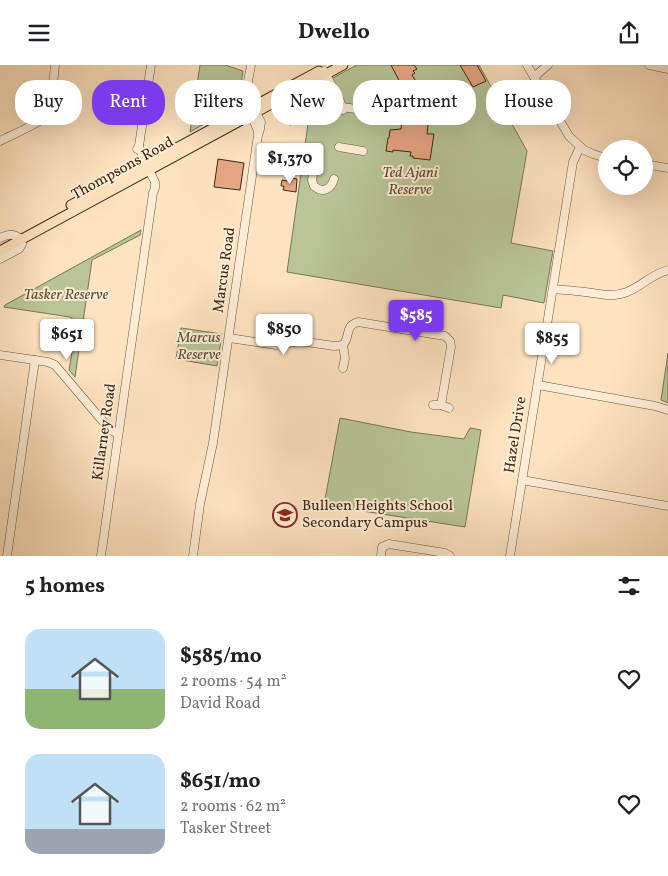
<!DOCTYPE html>
<html lang="en">
<head>
<meta charset="utf-8">
<style>
	:root { --surface:#fff; --page:#f2f2f2; --text:#202124; --muted:#757577; --accent:#7c3aed }
	body { margin:0; font-family:Vollkorn,serif; background:var(--page); color:var(--text); height:100vh; display:flex; flex-direction:column; font-size:19px; white-space:nowrap }
	* { box-sizing:border-box; margin:0 }
	p { font-size:16px; color:var(--muted) }
	.icon { flex:none; width:28px; height:28px; fill:none; stroke:currentColor; stroke-width:2; stroke-linecap:round; stroke-linejoin:round }
	.map { position:relative; height:491px; overflow:hidden }
	.sheet { display:flex; flex-direction:column; background:var(--surface); flex:1 }
	.sheet>* { flex:none }
	.guide { position:absolute; left:15px; top:15px; width:639px; height:45px; display:flex; gap:10px }
	.buttons { position:absolute; left:598px; top:75px; display:grid; gap:10px }
	.buttons a { display:grid; place-items:center; width:55px; height:55px; border-radius:50%; background:var(--surface); box-shadow:0 5px 20px #0002; font-size:25px }
	.price { position:absolute; translate:-50% -42px; padding:0 11px; border-radius:5px; background:#fff; color:#222; font-size:16px; line-height:32px; filter:drop-shadow(0 1px 2px #0008) }
	.price::after { content:''; position:absolute; left:50%; top:30px; width:15px; height:11px; margin-left:-8px; background:inherit; clip-path:polygon(0 0,100% 0,50% 100%) }
	.price.selected { background:var(--accent); color:#fff }
	ul { padding:0; list-style:none }
	li { display:flex; align-items:center; gap:15px; height:125px; padding:0 25px }
	li span { display:grid; place-items:center; flex:none; width:140px; height:100px; border-radius:15px; color:#555 }
	li>.icon { margin-inline-start:auto }
	span .icon { width:60px; height:60px; fill:#fffc; stroke-width:1 }
	li b { font-size:21px }
	h2 { display:flex; justify-content:space-between; align-items:center; height:60px; padding:0 25px; font-size:21px }
	.tag { padding:0 18px; border-radius:20px; background:var(--surface); box-shadow:0 5px 20px #0002; font-size:18px; line-height:45px }
	.tag.selected { background:var(--accent); color:#fff }
	header { display:flex; justify-content:space-between; align-items:center; height:65px; padding:0 25px; background:var(--surface); font-size:22px; font-weight:700 }
	.map>svg:first-child { display:block }
</style>
</head>
<body>
<header><svg class="icon" aria-label="menu" viewBox="0 0 24 24"><path d="M4 6h16M4 12h16M4 18h16"/></svg>Dwello<svg class="icon" aria-label="share" viewBox="0 0 24 24"><path d="M12 15V3M7 8l5-5 5 5M5 13v7h14v-7"/></svg></header>
<div class="map">
<svg width="668" height="491" viewBox="0 0 668 491">
	<rect width="100%" height="100%" fill="#fee3c0"/>
	<filter id="stains"><feTurbulence type="fractalNoise" baseFrequency=".004" numOctaves="4"/><feColorMatrix values="0 0 0 0 .2 0 0 0 0 .09 0 0 0 0 .02 0 0 0 .5 -.17"/></filter>
	<radialGradient id="worn" r=".72"><stop offset=".6" stop-color="#630" stop-opacity="0"/><stop offset="1" stop-color="#630" stop-opacity=".3"/></radialGradient>
	<g fill="#b9c598" stroke="#7a7656">
		<path d="M200 0H225L243 6 238 40 190 67Z"/>
		<path d="M357 0H479L527 86 511 178 553 186 544 238 503 230 501 243 287 207 312 31 310 25Z"/>
		<path d="M141 165 140 170 92 195 75 312 69 305 77 258 70 252 4 242 5 240Z"/>
		<path d="M181 263 222 269 217 301 176 294Z"/>
		<path d="M668 288V338L661 335Z"/>
		<path d="M340 353 411 367 464 374 470 363 481 365 465 462 324 440Z"/>
	</g>
	<g fill="#e7a683" stroke="#3c2813">
		<path d="M391 0H414L417 4 413 6 415 8 412 10 417 18 413 21 412 30H416L414 51 429 52 427 69H434L430 95 413 93V91H410L411 87 393 85V87L386 86 388 73H389L390 65 401 64 403 50 398 49 400 27 404 25Z"/>
		<path d="M460 0H477L486 16 473 22Z"/>
		<path d="M294 42 300 56 290 60 285 45Z"/>
		<path d="M218 94 244 98 240 125 214 122Z"/>
		<path d="M291 113 297 114 296 127 283 125 284 121H281L282 115 287 116 288 114 291 115Z"/>
	</g>
	<g fill="none" stroke-linecap="round" stroke-linejoin="round">
		<defs>
			<g id="minor">
				<path d="M251 0C249 13 243 33 248 45 251 53 256 58 258 67"/>
				<path d="M527 0 569 71 584 85 593 89 606 93"/>
				<path d="M649 0 668 4"/>
				<path d="M324 6 340 36 343 45"/>
				<path d="M534 12 548 0"/>
				<path d="M342 42 385 48 391 26"/>
				<path d="M322 47 327 38 338 32"/>
				<path d="M0 76C9 71 41 58 46 51 51 45 54 10 55 0"/>
				<path d="M339 82 363 86"/>
				<path d="M137 84 139 81 151 0"/>
				<path d="M644 99 668 103"/>
				<path d="M313 110 312 115 314 121C323 129 331 124 334 114"/>
				<path d="M0 173C9 168 19 168 22 179L19 184 0 194"/>
				<path d="M553 224C561 225 569 225 576 226 594 227 610 234 627 227 642 221 652 209 668 205"/>
				<path d="M229 273 276 280 300 276 334 281 343 280 345 293 343 303"/>
				<path d="M343 280C351 271 344 261 358 257L445 271 450 276 451 282 441 340"/>
				<path d="M0 290 48 297 55 300 106 360 109 364 118 369"/>
				<path d="M538 320 655 341 668 345"/>
				<path d="M433 340H441L449 343"/>
				<path d="M522 415 668 441"/>
				<path d="M7 491 35 295"/>
				<path d="M101 491 153 128 155 123V117L143 93 139 81"/>
				<path d="M193 491 200 439 213 378 258 70 260 64 261 57 253 42 248 20"/>
				<path d="M381 491 382 482 389 479 445 488 450 491"/>
				<path d="M510 491 573 97 580 82"/>
			</g>
			<g id="major">
				<path d="M71 140 319 6"/>
				<path d="M0 186 343 0"/>
			</g>
		</defs>
		<use href="#minor" stroke="#6c573e" stroke-width="9"/>
		<use href="#major" stroke="#3c2813" stroke-width="11"/>
		<use href="#minor" stroke="#feedd6" stroke-width="8"/>
		<use href="#major" stroke="#fee3c0" stroke-width="9"/>
	</g>
	<defs>
		<symbol id="school-ring" viewBox="-11 -11 22 22"><circle r="9.5" fill="#feedd6" stroke="#8f2418" stroke-width="1.5"/><path d="M0-5L7-2L0 1L-7-2ZM-4 1L0 2.5L4 1V4Q0 6-4 4Z" fill="#8f2418"/></symbol>
	</defs>
	<g fill-rule="evenodd">
		<use href="#school-ring" x="271" y="436" width="28" height="28"/>
	</g>
	<g text-anchor="middle" dominant-baseline="central" stroke-width="4" stroke-linejoin="round" paint-order="stroke">
		<g font-size="15" fill="#3c2813" stroke="#feedd6">
			<text transform="translate(123 104) rotate(-29)">Thompsons Road</text>
			<text transform="translate(225 205) rotate(-82)">Marcus Road</text>
			<text transform="translate(105 367) rotate(-82)">Killarney Road</text>
			<text transform="translate(516 370) rotate(-81)">Hazel Drive</text>
		</g>
		<g font-size="15" font-style="italic" fill="#5b4f34" stroke="#feedd6">
			<text x="410" y="108">Ted Ajani<tspan x="410" dy="17">Reserve</tspan></text>
			<text x="66" y="230">Tasker Reserve</text>
			<text x="199" y="273">Marcus<tspan x="199" dy="17">Reserve</tspan></text>
		</g>
		<g font-size="15" fill="#3c2813" stroke="#feedd6" text-anchor="start">
			<text x="302" y="441">Bulleen Heights School<tspan x="302" dy="17">Secondary Campus</tspan></text>
		</g>
	</g>
	<rect width="100%" height="100%" filter="url(#stains)"/>
	<rect width="100%" height="100%" fill="url(#worn)"/>
</svg>
<div class="buttons">
<a><svg class="icon" aria-label="locate" viewBox="0 0 24 24"><circle cx="12" cy="12" r="6"/><path d="M12 2v4M12 18v4M2 12h4M18 12h4"/></svg></a>
</div>
<b class="price" style="left:290px;top:120px">$1,370</b>
<b class="price selected" style="left:416px;top:277px">$585</b>
<b class="price" style="left:284px;top:291px">$850</b>
<b class="price" style="left:67px;top:296px">$651</b>
<b class="price" style="left:552px;top:300px">$855</b>
<div class="guide">
<a class="tag">Buy</a>
<a class="tag selected">Rent</a>
<a class="tag">Filters</a>
<a class="tag">New</a>
<a class="tag">Apartment</a>
<a class="tag">House</a>
</div>
</div>
<section class="sheet">
<h2>5 homes<svg class="icon" aria-label="filters" viewBox="0 0 24 24"><path d="M4 7h16M4 17h16"/><circle cx="9" cy="7" r="2"/><circle cx="15" cy="17" r="2"/></svg></h2>
<ul>
<li><span style="background:linear-gradient(#bfe0f5 60%,#8fb573 0)"><svg class="icon" aria-label="home" viewBox="0 0 24 24"><path d="M3 11l9-7 9 7M6 9v11h12V9"/></svg></span><div><b>$585/mo</b><p>2 rooms · 54 m²</p><p>David Road</p></div><svg class="icon" aria-label="heart" viewBox="0 0 24 24"><path d="M12 20l-8-8c-3-5 5-10 8-4 3-6 11-1 8 4z"/></svg></li>
<li><span style="background:linear-gradient(#bfe0f5 75%,#9aa5b1 0)"><svg class="icon" aria-label="home" viewBox="0 0 24 24"><path d="M3 11l9-7 9 7M6 9v11h12V9"/></svg></span><div><b>$651/mo</b><p>2 rooms · 62 m²</p><p>Tasker Street</p></div><svg class="icon" aria-label="heart" viewBox="0 0 24 24"><path d="M12 20l-8-8c-3-5 5-10 8-4 3-6 11-1 8 4z"/></svg></li>
</ul>
</section>
</body>
</html>
